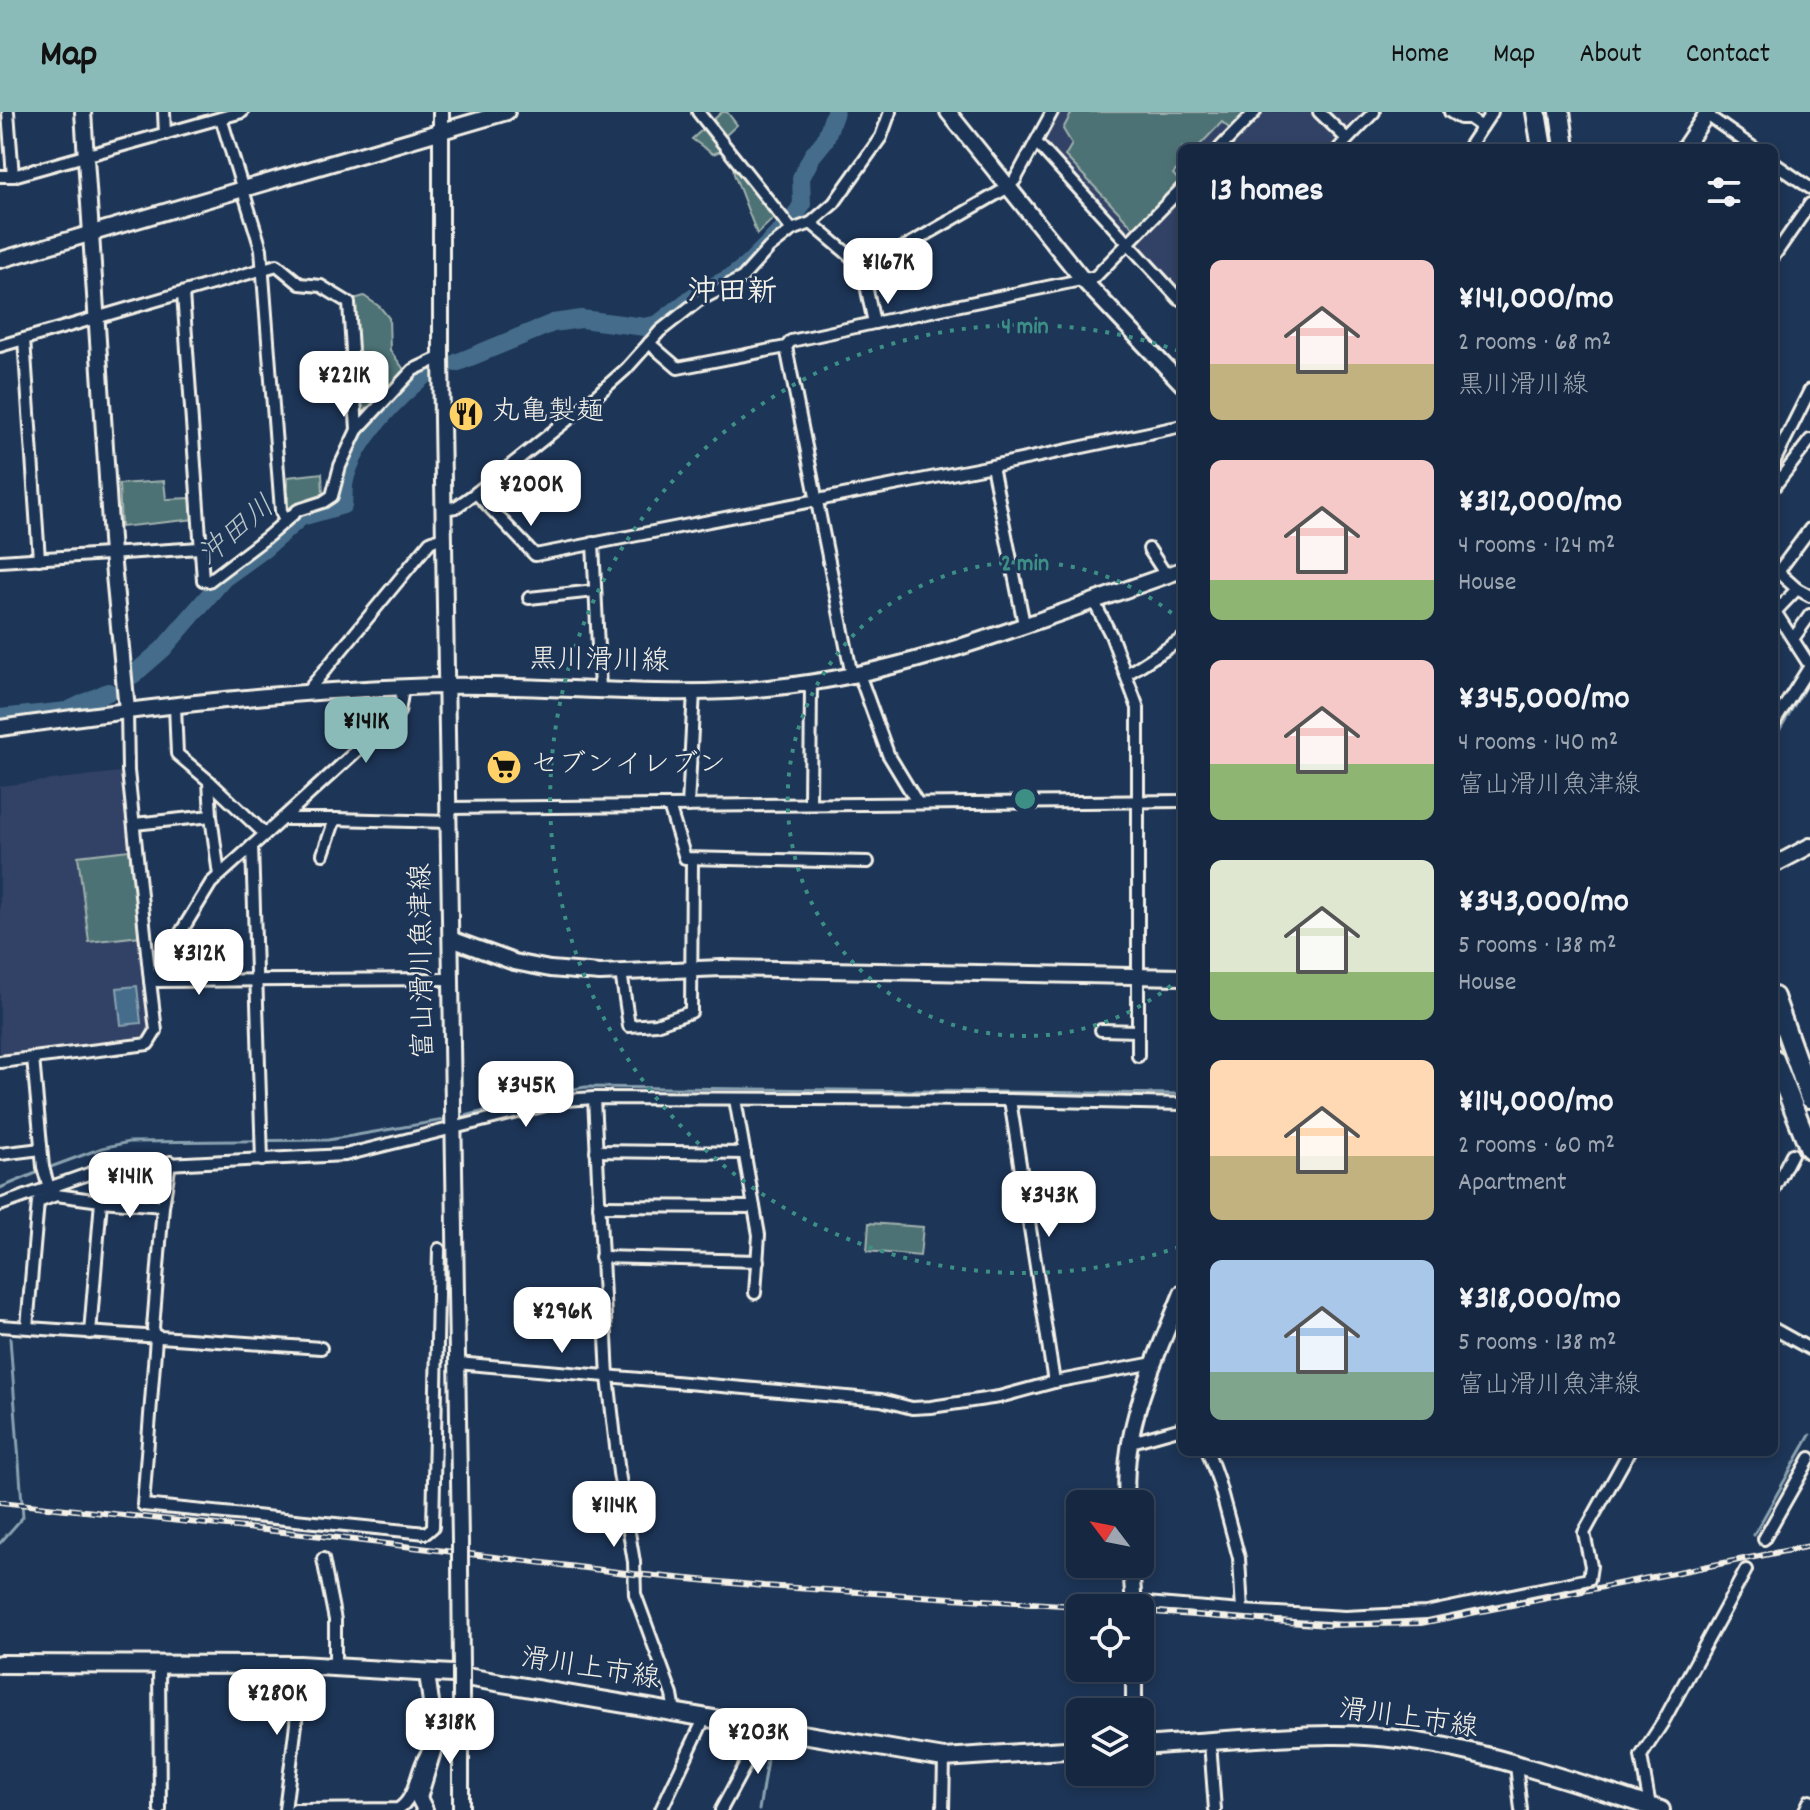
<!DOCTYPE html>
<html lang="en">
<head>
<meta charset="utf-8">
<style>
	:root { --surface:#162841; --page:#23344c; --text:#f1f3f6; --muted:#9ea6b1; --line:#35445a; --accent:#8bbbb9 }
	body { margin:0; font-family:Dekko,"Klee One",sans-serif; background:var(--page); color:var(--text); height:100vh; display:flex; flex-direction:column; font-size:30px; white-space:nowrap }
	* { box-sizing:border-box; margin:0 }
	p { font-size:26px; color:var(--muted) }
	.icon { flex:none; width:44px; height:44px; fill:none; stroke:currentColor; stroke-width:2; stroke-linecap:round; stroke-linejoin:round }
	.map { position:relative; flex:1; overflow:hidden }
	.sheet { position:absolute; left:1178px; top:32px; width:600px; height:1312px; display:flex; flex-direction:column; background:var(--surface); border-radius:12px; box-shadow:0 4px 12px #0003,0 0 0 2px var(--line) }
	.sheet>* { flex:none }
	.needle { width:52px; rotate:302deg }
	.controls { position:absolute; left:1066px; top:1378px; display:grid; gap:16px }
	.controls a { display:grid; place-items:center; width:88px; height:88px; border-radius:12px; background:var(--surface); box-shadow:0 4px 12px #0003,0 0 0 2px var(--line); font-size:40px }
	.price { position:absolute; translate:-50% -68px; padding:0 18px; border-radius:16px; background:#fff; color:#222; font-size:26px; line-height:52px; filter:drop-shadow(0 2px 4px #0008) }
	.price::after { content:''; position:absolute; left:50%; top:48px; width:24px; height:18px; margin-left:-12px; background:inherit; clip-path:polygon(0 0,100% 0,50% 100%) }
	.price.current { background:var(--accent); color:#111 }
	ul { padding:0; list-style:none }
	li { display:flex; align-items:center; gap:24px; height:200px; padding:0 32px }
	li span { display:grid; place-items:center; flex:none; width:224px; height:160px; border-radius:12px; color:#555 }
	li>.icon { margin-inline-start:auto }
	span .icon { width:96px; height:96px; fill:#fffc; stroke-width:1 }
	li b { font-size:34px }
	h2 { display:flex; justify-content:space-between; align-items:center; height:96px; padding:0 32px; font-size:34px }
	header { display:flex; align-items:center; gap:48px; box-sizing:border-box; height:112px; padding:0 40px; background:var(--accent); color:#111 }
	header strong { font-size:38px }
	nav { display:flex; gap:44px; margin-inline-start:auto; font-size:28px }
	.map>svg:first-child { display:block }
</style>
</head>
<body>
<header>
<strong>Map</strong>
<nav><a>Home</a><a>Map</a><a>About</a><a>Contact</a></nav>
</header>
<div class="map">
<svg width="1810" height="1698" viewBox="0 0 1810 1698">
	<rect width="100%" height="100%" fill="#1d3557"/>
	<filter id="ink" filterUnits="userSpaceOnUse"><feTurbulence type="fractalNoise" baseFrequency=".0125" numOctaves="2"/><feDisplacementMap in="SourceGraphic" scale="16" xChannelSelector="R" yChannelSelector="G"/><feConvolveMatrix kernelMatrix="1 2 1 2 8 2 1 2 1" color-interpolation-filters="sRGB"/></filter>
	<g filter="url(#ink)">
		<g fill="#314366">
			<path d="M1058 0H1369L1334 36H1182V183L1041 31Z"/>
			<path d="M128 659 156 919 148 932 0 950V674Z"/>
		</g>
		<g fill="#4e7274" stroke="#a1b2ae" stroke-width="2">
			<path d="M722 0H727L737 13 725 24 723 38 713 42 692 27Z"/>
			<path d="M1072 0H1245L1230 17 1222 10 1197 36H1182V52L1173 62 1180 70 1134 116 1065 44 1072 32 1063 17Z"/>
			<path d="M733 52 775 105 757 122 734 62Z"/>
			<path d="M364 184 380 195 389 206 390 238 405 259 364 305 360 303 354 187Z"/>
			<path d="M322 361 323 383 288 397V365Z"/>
			<path d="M164 369 166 387 193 386 195 407 121 415 119 372Z"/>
			<path d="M129 738 140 824 89 830 78 744Z"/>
			<path d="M869 1111 923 1115 920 1144 867 1139Z"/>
		</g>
		<path fill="#446d8b" stroke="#8aa2b0" stroke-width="2" d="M137 874 141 911 121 913 117 876Z"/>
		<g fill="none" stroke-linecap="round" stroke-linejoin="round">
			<g stroke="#8aa2b0" stroke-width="3">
				<path d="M1774 627 1810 567"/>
				<path d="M458 1006 556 980 586 975 1182 982"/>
				<path d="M48 1056 102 1036 129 1030 328 1028 450 1007"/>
				<path d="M0 1076 41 1059"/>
				<path d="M1754 1423 1810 1323"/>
				<path d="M0 1431 23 1405 10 1226"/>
				<path d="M759 1698 767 1648"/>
			</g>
			<g stroke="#446d8b" stroke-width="18">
				<path d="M456 251 553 211 581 207 645 215 658 212 694 184 733 164 748 152 795 105 802 92 801 66 812 44 825 28 835 0"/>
				<path d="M133 563 163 537 224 466 263 438 301 405 343 393C344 385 343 376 345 368 354 328 398 284 430 259"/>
				<path d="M0 606 67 599 108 580"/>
			</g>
			<path stroke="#3d516d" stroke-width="10" stroke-dasharray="10 5" stroke-linecap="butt" d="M1792 1042 1810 1012"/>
			<defs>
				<g id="street">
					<path d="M8 0 13 64"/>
					<path d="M164 0 165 22"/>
					<path d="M698 0 792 118"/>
					<path d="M1319 0 1347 27"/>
					<path d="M1450 0 1460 6H1469L1482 15"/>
					<path d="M1707 3 1754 36"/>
					<path d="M221 6 261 137 281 399 285 409"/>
					<path d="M1036 30 1179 187H1182"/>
					<path d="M1220 36 1255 0"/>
					<path d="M1339 36 1374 0"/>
					<path d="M1468 36 1492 0"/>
					<path d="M1774 51 1810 76"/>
					<path d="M0 64H13L242 0"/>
					<path d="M1774 144 1810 92"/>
					<path d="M863 159 1007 76 1015 68 1052 0"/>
					<path d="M183 181 203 468 209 469 267 425 298 398 323 390 332 384 340 354 357 318 413 258 441 245"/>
					<path d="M874 211 1095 165 1182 76"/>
					<path d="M24 227 39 447"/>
					<path d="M649 231 678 256 786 235 791 229 874 211 863 159 855 148 811 111"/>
					<path d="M0 234 277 153 300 172 321 174 349 191 357 318"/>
					<path d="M786 235 852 564"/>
					<path d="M1774 350 1810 278"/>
					<path d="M992 354 1182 314"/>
					<path d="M1774 375 1810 328"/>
					<path d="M476 381 535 443 992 354 1024 512"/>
					<path d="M443 397 456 395 476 381 580 298 626 257 660 219 698 189 742 166 769 136 792 118 811 111 834 91 881 25 890 0"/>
					<path d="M593 431 600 577"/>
					<path d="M1149 437 1166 463"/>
					<path d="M0 449 200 436"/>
					<path d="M1797 477 1810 484"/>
					<path d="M529 486 595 479"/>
					<path d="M1093 488 1111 523 1138 596V944"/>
					<path d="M1774 498 1810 554"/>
					<path d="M1775 500 1797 477 1778 460 1810 417"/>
					<path d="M1793 527 1810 503"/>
					<path d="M859 562 888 642 917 690"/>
					<path d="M1127 562 1182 527"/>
					<path d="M306 581 430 430 444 424"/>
					<path d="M127 598 128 659 150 869"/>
					<path d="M1774 611 1810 554"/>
					<path d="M209 669 265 722"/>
					<path d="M810 692 811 571"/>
					<path d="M669 694 685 746 868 750"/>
					<path d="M688 694 694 579"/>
					<path d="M449 696 1182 689"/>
					<path d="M211 704 219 763"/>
					<path d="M282 707 399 600 403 576"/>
					<path d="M335 707 449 710"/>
					<path d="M134 712 211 704 209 669 177 642 175 594"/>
					<path d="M252 734 262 1048"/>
					<path d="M621 860 629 914 656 912 691 900 692 748"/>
					<path d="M159 869V856L211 771 282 707H335L323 742"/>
					<path d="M1101 918 1138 919"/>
					<path d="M33 946 43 1055 49 1076"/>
					<path d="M0 950 148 932 156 919 150 869 451 867"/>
					<path d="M594 986 608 1265 619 1361 634 1450 635 1482 672 1583 675 1600"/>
					<path d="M735 987 759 1123 755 1181"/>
					<path d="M1010 988 1054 1270"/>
					<path d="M596 1039 745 1041"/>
					<path d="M0 1042 41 1037"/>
					<path d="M170 1050 163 1094 153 1216 156 1226 143 1393 426 1421 433 1415 439 1137"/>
					<path d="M1774 1077 1792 1042"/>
					<path d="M101 1089 163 1094"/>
					<path d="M0 1093 108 1055 345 1043 566 988 594 986 1010 988 1182 992"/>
					<path d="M599 1094 754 1095"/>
					<path d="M601 1145 758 1149"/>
					<path d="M0 1214 321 1236"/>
					<path d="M27 1215 38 1090 56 1083 101 1089 90 1221"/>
					<path d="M1774 1217 1810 1237"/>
					<path d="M457 1251 881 1288 912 1296 931 1295 999 1285 1054 1270 1154 1251"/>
					<path d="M1128 1331 1182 1316"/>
					<path d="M1764 1427 1810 1346"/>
					<path d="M323 1447 335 1508V1554"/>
					<path d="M1134 1490 1242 1499 1239 1446 1218 1368 1208 1340"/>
					<path d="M1242 1499 1345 1505 1426 1501 1589 1467 1591 1454 1584 1421 1629 1340"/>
					<path d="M159 1552 160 1698"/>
					<path d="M1210 1630 1215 1698"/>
					<path d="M1516 1653 1521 1698"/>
					<path d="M1650 1694 1641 1644 1663 1610 1746 1458"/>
					<path d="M285 1698 296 1612 299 1553"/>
					<path d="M295 1698 398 1697C418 1685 415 1654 430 1637"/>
					<path d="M661 1698 705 1605"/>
					<path d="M721 1698 765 1616"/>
					<path d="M943 1698 944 1646"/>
					<path d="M1805 1698 1810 1688"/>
				</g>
				<g id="secondary">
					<path d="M83 0 112 442 127 598"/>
					<path d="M441 0V245L460 1430"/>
					<path d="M948 0 1084 169 1182 272"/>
					<path d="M1684 36 1708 0"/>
					<path d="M0 148 507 0"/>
					<path d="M0 616C148 595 296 577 445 574 554 572 669 588 777 575 918 560 1049 503 1182 458"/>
					<path d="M1774 753 1810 734"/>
					<path d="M451 827 514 850 550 857 600 861 722 856 1182 865"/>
					<path d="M1127 1392C1121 1314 1154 1252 1182 1181"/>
					<path d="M1131 1452 1134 1496"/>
					<path d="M460 1456 461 1555"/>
					<path d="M1134 1556V1600"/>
					<path d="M461 1576V1698"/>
					<path d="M425 1698 419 1686 434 1636 435 1618 427 1562"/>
				</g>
				<g id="primary">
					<path d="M0 1552 299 1553 452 1562"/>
					<path d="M472 1566 944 1646 1080 1637"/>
					<path d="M1140 1634C1203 1630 1266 1624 1329 1623 1442 1621 1555 1664 1661 1698"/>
				</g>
				<g id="highway">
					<path d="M1536 0 1542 36"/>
					<path d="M1560 0 1565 36"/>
					<path d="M1774 885 1810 986"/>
					<path d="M1774 947 1810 1037"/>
				</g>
			</defs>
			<use href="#street" stroke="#f4f1e8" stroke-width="16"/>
			<use href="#secondary" stroke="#f4f1e8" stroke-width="20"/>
			<use href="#primary" stroke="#f4f1e8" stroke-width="22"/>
			<use href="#highway" stroke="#f4f1e8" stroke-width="24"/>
			<use href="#street" stroke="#1d3557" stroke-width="10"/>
			<use href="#secondary" stroke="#1d3557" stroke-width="14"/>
			<use href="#primary" stroke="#1d3557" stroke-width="16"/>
			<use href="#highway" stroke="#1d3557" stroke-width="18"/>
			<defs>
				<g id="rail">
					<path d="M0 1390 322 1424 634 1462 764 1474 1108 1496"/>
					<path d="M1140 1499 1327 1513 1421 1511 1810 1434"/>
				</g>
			</defs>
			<use href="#rail" stroke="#f4f1e8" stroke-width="6"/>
			<use href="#rail" stroke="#1d3557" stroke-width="3" stroke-dasharray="9" stroke-linecap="butt"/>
			<defs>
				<g id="secondary-bridge">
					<path d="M460 1430V1456"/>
					<path d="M461 1576V1555"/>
				</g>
			</defs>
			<use href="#secondary-bridge" stroke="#f4f1e8" stroke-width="20" stroke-linecap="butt"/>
			<use href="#secondary-bridge" stroke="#1d3557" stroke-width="14"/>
		</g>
	</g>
	<g fill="none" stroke="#3d8f86" stroke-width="4" stroke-dasharray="4 8">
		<path d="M1180 866A237 237 0 1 1 1180 508"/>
		<path d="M1179 1135A474 474 0 1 1 1179 239"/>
	</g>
	<defs>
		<symbol id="restaurant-disc" viewBox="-11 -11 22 22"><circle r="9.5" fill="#ffd166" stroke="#1d3557"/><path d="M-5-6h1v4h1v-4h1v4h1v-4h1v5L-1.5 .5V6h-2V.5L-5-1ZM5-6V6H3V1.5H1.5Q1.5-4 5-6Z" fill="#111"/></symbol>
		<symbol id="supermarket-disc" viewBox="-11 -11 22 22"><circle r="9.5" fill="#ffd166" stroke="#1d3557"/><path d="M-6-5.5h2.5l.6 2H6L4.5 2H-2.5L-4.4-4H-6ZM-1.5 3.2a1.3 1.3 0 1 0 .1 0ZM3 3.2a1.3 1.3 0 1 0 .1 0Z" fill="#111"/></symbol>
	</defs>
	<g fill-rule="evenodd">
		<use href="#restaurant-disc" x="446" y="282" width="40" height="40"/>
		<use href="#supermarket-disc" x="484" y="635" width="40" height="40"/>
	</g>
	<g text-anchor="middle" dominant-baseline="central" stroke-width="6" stroke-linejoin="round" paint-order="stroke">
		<g font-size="28" fill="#f4f1e8" stroke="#1d3557" text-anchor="start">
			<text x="492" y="302">丸亀製麺</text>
			<text x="530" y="655">セブンイレブン</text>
		</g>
		<g font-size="28" fill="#f4f1e8" stroke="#1d3557">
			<text transform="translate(599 551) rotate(1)">黒川滑川線</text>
			<text transform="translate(425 849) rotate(-91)">富山滑川魚津線</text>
			<text transform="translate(590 1559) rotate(9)">滑川上市線</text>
			<text transform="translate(1408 1609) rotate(8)">滑川上市線</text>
		</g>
		<g font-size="30" font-weight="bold" fill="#f4f1e8" stroke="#1d3557">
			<text x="732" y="182">沖田新</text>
		</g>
		<g font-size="30" font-style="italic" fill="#b6c3c7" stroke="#1d3557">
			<text transform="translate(238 421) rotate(-40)">沖田川</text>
		</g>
	</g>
	<circle cx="1025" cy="687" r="12" fill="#3d8f86" stroke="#1d3557" stroke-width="4"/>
	<g font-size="24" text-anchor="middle" font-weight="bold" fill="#3d8f86" stroke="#1d3557" stroke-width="6" stroke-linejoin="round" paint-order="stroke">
		<text x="1025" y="221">4 min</text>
		<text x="1025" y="458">2 min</text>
	</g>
</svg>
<div class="controls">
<a><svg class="needle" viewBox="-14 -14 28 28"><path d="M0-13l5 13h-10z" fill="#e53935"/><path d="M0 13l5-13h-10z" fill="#9ea6b1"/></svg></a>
<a><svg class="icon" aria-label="locate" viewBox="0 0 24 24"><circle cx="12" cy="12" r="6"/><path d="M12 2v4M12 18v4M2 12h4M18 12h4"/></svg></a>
<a><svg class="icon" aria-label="layers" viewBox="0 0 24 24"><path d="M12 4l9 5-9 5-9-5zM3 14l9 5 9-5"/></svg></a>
</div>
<b class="price" style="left:888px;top:194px">¥167K</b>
<b class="price" style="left:344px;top:307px">¥221K</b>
<b class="price" style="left:531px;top:416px">¥200K</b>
<b class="price current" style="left:366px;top:653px">¥141K</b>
<b class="price" style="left:199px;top:885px">¥312K</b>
<b class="price" style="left:526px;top:1017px">¥345K</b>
<b class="price" style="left:130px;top:1108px">¥141K</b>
<b class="price" style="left:1049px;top:1127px">¥343K</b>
<b class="price" style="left:562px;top:1243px">¥296K</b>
<b class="price" style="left:614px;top:1437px">¥114K</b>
<b class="price" style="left:277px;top:1625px">¥280K</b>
<b class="price" style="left:450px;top:1654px">¥318K</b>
<b class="price" style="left:758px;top:1664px">¥203K</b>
<section class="sheet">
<h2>13 homes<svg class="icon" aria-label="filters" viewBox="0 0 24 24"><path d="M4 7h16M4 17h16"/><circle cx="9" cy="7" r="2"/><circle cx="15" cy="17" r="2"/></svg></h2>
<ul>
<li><span style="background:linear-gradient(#f6c9c9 65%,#c2b280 0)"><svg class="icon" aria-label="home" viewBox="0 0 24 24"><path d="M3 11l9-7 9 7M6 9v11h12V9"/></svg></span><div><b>¥141,000/mo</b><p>2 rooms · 68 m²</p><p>黒川滑川線</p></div></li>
<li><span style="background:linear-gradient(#f6c9c9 75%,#8fb573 0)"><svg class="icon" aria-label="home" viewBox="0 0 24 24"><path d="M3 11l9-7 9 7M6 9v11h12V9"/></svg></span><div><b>¥312,000/mo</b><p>4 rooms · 124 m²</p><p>House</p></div></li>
<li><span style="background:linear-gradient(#f6c9c9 65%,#8fb573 0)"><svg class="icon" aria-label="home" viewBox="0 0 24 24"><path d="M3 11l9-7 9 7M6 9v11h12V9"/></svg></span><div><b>¥345,000/mo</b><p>4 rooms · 140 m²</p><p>富山滑川魚津線</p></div></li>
<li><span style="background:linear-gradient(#dfe7d0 70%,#8fb573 0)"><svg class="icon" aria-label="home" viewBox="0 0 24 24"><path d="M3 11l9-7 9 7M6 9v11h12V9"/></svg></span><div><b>¥343,000/mo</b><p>5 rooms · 138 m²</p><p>House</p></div></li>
<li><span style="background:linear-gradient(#ffd9b3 60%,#c2b280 0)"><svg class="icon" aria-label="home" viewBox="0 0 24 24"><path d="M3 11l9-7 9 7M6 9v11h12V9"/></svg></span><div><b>¥114,000/mo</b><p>2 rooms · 60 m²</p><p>Apartment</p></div></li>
<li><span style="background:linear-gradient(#a9c7e8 70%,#7fa58c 0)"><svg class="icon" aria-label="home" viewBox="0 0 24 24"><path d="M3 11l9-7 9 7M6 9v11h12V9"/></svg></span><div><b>¥318,000/mo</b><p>5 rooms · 138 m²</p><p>富山滑川魚津線</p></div></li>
</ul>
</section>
</div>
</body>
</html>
